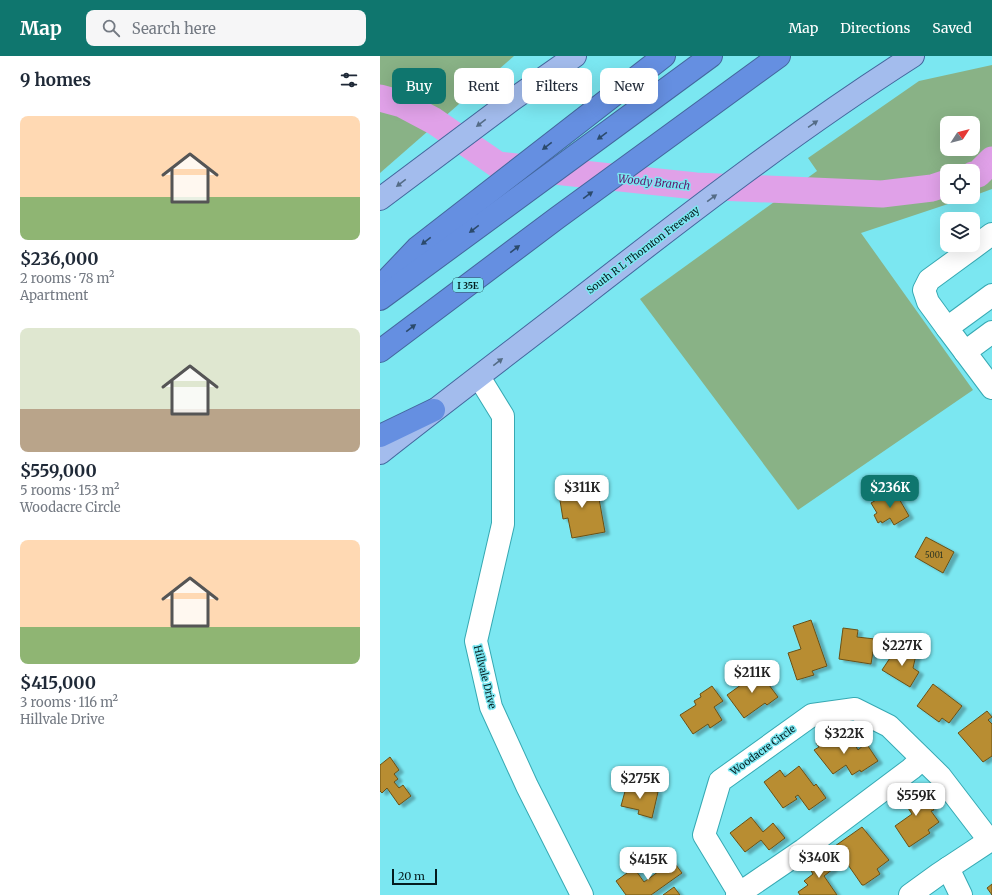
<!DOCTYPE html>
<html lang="en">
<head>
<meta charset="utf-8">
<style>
	:root { --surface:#fff; --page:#f6f6f7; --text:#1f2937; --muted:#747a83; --accent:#0f766e }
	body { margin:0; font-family:Merriweather,serif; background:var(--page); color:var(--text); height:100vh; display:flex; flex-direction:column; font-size:15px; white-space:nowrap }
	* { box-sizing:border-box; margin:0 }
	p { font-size:13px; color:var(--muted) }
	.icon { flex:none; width:22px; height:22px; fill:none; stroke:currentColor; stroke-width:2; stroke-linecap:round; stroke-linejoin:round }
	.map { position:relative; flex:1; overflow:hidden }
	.sheet { display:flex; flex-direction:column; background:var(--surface); width:380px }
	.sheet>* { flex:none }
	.guide { position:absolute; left:12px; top:12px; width:380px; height:36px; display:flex; gap:8px }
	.needle { width:26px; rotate:54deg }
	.buttons { position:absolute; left:560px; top:60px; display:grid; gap:8px }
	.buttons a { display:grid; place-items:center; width:40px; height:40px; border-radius:8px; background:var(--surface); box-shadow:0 4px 16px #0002; font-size:20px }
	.scale { position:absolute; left:12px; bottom:10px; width:45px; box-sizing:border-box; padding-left:4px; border:2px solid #041c1e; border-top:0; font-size:11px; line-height:14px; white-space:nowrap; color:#041c1e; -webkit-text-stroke:3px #7be7f1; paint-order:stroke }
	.price { position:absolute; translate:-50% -34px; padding:0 9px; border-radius:8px; background:#fff; color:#222; font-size:13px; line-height:26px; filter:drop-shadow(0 1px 2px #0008) }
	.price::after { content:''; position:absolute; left:50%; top:24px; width:12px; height:9px; margin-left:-6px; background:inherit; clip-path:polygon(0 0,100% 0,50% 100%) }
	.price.on { background:var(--accent); color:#fff }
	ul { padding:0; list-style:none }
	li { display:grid; align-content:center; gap:8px; height:212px; padding:0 20px }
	li span { display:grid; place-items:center; height:124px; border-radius:8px; color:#555 }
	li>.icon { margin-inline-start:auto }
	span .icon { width:72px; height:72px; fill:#fffc; stroke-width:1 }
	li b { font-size:17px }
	h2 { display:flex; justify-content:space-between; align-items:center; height:48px; padding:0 20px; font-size:17px }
	.pill { padding:0 14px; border-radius:8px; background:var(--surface); box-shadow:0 4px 16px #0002; font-size:14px; line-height:36px }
	.pill.on { background:var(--accent); color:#fff }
	header { display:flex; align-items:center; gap:24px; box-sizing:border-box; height:56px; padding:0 20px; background:var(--accent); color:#fff }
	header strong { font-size:19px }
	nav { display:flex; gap:22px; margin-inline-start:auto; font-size:14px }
	.search { width:280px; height:36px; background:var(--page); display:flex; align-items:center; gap:10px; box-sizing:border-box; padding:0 14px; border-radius:8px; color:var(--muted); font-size:15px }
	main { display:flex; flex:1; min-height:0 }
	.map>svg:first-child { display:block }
</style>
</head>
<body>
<header>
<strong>Map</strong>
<div class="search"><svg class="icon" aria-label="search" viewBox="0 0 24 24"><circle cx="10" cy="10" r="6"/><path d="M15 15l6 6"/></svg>Search here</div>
<nav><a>Map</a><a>Directions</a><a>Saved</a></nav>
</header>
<main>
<section class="sheet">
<h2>9 homes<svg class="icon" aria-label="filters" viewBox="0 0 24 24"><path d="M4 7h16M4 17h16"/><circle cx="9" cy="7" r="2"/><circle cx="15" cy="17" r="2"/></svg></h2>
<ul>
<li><span style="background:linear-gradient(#ffd9b3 65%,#8fb573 0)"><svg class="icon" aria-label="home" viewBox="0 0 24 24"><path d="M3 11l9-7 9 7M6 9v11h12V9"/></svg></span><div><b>$236,000</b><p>2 rooms · 78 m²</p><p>Apartment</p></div></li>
<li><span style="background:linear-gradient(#dfe7d0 65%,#b9a48a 0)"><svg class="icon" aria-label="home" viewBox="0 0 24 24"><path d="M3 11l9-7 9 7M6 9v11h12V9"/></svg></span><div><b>$559,000</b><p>5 rooms · 153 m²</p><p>Woodacre Circle</p></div></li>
<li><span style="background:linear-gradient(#ffd9b3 70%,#8fb573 0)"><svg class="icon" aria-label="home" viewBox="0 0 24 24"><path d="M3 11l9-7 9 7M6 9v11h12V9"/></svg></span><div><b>$415,000</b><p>3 rooms · 116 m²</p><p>Hillvale Drive</p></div></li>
</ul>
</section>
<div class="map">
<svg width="612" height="839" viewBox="0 0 612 839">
	<defs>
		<filter id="shadow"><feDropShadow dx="4.5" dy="2.5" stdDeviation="1" flood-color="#0004"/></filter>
	</defs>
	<rect width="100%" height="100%" fill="#7be7f1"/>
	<g fill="#89b286" fill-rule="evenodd">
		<path d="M0 0H134L0 117Z"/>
		<path d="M612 9V133L593 140V115H567V141H589L481 177 593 334 418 454 260 243 437 115 428 102 539 25ZM567 67H593V93H567Z"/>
	</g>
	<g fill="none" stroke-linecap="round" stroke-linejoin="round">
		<g stroke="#e0a1e8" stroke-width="27">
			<path d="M0 42 22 48 54 65 118 109 316 130 502 138 552 132 567 127"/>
			<path d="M593 119 598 118 612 104"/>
		</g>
	</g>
	<g fill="#b88d31" stroke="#6a5016" filter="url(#shadow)">
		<path d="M216 426 225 476 192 482 188 462 183 463 178 432Z"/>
		<path d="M514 434 529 460 514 469 510 462 502 467 501 465 498 467 494 459 497 457 491 447Z"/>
		<path d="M546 481 574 496 563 517 535 501Z"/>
		<path d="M431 564 447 610 432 615 434 619 417 624 408 597 421 593 413 570Z"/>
		<path d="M463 572 478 574 477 581 495 583 491 608 459 603Z"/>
		<path d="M525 592 536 599 533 612 539 616 530 631 502 614 514 596 520 600Z"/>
		<path d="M377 613 398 641 387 649 385 647 364 662 347 639 365 626 363 623Z"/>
		<path d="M553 628 582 650 569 667 562 662 559 666 537 650Z"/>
		<path d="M332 630 343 645 334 651 342 664 330 672 328 668 313 678 300 659 316 649 314 645 321 641 320 638Z"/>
		<path d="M607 655 612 661 608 664 612 668V700L603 706 578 677Z"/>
		<path d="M455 678 464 691 473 685 478 694 486 687 498 705 481 716 480 714 472 719 466 709 453 718 434 694 439 691 436 687 448 679 449 682Z"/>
		<path d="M10 701 19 714 14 718 18 723 14 726 19 732 23 729 31 740 19 749 7 732 2 737 0 735V709Z"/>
		<path d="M419 710 434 730 436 728 446 742 429 754 418 739 415 741 417 743 403 752 384 726 400 714 405 721Z"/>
		<path d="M247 728 278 736 272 762 258 758 259 754 241 750Z"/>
		<path d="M537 729 554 754 551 755 559 766 548 774 550 777 529 791 515 770 532 758 520 740Z"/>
		<path d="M371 761 383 776 393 767 405 782 389 794 381 784 365 796 350 777Z"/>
		<path d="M482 771 509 804 497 813 500 818 484 829H482L455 790Z"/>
		<path d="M443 799 453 813 444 820 457 839H420L418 836 428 829 424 825 433 818 428 810Z"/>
		<path d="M293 805 302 817 271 839H246L236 825 254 812 264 826Z"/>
		<path d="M612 828V839L607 832Z"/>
		<path d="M294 831 300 839H283Z"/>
	</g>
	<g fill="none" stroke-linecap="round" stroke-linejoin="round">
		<defs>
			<g id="minor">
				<path d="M612 239 567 272 612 332"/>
				<path d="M567 272 548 246 544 234 549 224 612 178"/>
				<path d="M585 296 612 276"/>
				<path d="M99 321 123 360V468L96 585 111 651 147 730 202 839"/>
				<path d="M568 812 581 839"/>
				<path d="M359 837 324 779 340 725 432 659 475 653 509 670 560 720 609 784"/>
				<path d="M357 839 423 794 531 713 542 703"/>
				<path d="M530 839 559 818 612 783"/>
			</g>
			<g id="major">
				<path d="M0 143 132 44 195 0"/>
				<path d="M0 397C66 345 132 295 198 244 307 159 417 74 533 0"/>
			</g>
			<g id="highway">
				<path d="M0 231 37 192 284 0"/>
				<path d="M0 243 331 0"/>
				<path d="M0 295 177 162 399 0"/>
				<path d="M0 380 54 354"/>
			</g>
		</defs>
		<use href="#minor" stroke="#36a9b3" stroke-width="24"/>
		<use href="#major" stroke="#43679d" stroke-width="24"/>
		<use href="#highway" stroke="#43679d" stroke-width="24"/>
		<use href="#minor" stroke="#fff" stroke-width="22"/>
		<use href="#major" stroke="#a3bced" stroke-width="22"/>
		<use href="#highway" stroke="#658fe1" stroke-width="22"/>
	</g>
	<defs><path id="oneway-solid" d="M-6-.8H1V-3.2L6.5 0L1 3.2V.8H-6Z"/></defs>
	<g fill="#546c86">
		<use href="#oneway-solid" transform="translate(101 67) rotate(143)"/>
		<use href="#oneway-solid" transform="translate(433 68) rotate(-35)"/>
		<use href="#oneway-solid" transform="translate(21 127) rotate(143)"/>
		<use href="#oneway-solid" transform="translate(332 142) rotate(-36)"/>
		<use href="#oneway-solid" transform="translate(118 306) rotate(-38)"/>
	</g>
	<g fill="#2b4a6c">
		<use href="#oneway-solid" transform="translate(222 80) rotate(144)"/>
		<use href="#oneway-solid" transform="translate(167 90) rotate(142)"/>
		<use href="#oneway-solid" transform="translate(208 139) rotate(-36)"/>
		<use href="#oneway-solid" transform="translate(94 173) rotate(143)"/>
		<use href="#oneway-solid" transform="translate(46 185) rotate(142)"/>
		<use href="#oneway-solid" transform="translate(135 193) rotate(-37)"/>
		<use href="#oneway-solid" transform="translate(31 272) rotate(-37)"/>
	</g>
	<g text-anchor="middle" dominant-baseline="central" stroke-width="3" stroke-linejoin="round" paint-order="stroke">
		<g font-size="8" fill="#313823">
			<text x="554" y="499">5001</text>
		</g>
		<rect fill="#7be7f1" stroke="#28595d" stroke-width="1" x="73" y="222" width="30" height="14" rx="3"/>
		<g font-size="9" font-weight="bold" fill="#041c1e">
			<text x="88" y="229">I 35E</text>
		</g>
		<g font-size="10" fill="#041c1e" stroke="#7be7f1">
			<text transform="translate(263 194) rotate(-37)">South R L Thornton Freeway</text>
			<text transform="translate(105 621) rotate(76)">Hillvale Drive</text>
			<text transform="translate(383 694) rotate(-36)">Woodacre Circle</text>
		</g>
		<g font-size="11" font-style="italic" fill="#62186c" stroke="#7be7f1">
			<text transform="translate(274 126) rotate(6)">Woody Branch</text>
		</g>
	</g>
</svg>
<div class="buttons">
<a><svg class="needle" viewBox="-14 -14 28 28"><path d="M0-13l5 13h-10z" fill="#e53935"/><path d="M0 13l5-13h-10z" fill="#747a83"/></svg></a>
<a><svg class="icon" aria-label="locate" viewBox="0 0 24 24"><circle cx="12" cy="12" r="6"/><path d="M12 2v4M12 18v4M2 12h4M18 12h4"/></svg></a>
<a><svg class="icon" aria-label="layers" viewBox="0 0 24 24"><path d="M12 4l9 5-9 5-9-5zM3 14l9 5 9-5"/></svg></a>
</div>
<div class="scale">20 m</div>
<b class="price" style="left:202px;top:453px">$311K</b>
<b class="price on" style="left:510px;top:453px">$236K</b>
<b class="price" style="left:522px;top:611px">$227K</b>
<b class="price" style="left:372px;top:638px">$211K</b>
<b class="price" style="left:464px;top:699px">$322K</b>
<b class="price" style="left:260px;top:744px">$275K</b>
<b class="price" style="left:536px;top:761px">$559K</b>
<b class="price" style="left:439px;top:823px">$340K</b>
<b class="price" style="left:268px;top:825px">$415K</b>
<div class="guide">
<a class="pill on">Buy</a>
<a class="pill">Rent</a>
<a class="pill">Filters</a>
<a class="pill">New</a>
</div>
</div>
</main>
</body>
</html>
